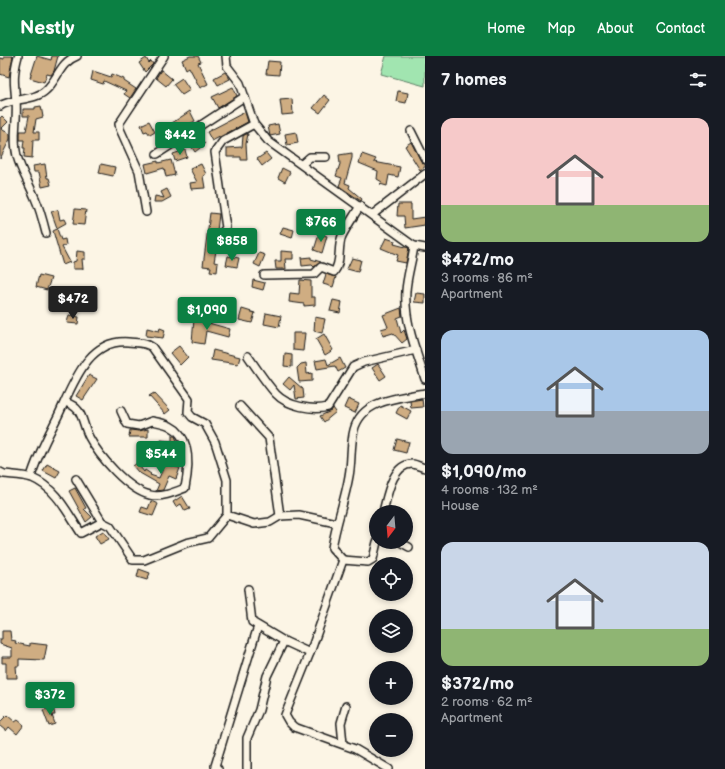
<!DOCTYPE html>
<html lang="en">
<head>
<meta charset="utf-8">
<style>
	:root { --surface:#171b24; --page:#242831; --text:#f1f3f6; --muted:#9ea1a6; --accent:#0b8043 }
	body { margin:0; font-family:"Balsamiq Sans",sans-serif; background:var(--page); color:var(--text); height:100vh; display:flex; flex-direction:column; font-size:15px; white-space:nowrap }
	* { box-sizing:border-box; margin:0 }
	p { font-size:13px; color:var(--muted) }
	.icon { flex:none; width:22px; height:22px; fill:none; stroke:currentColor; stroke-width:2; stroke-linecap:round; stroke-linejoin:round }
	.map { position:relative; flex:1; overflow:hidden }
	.details { display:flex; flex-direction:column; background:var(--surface); width:300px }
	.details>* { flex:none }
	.needle { width:26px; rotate:196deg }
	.buttons { position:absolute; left:369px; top:449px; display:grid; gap:8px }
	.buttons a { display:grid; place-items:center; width:44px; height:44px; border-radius:50%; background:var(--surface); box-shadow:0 2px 6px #0003; font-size:20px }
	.price { position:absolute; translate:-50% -34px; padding:0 9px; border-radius:4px; background:var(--accent); color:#fff; font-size:13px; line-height:26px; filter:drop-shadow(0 1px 2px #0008) }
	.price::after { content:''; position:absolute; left:50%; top:24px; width:12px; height:9px; margin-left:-6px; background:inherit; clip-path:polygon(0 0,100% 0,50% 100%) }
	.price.selected { background:#222; color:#fff }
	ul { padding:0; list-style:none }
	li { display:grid; align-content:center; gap:8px; height:212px; padding:0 16px }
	li span { display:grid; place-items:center; height:124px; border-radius:12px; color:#555 }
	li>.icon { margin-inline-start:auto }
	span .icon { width:72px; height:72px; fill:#fffc; stroke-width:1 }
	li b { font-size:17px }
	h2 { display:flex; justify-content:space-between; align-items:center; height:48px; padding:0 16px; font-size:17px }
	header { display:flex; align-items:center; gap:24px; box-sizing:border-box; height:56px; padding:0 20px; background:var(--accent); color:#fff }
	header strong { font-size:19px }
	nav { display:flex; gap:22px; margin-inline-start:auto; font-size:14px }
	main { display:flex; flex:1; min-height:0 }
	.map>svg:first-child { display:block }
</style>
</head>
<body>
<header>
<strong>Nestly</strong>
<nav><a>Home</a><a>Map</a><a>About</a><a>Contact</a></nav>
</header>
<main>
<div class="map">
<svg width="425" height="713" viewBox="0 0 425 713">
	<rect width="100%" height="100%" fill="#fcf5e5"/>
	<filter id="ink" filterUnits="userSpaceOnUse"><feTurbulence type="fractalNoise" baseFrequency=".025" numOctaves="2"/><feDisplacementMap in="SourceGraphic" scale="8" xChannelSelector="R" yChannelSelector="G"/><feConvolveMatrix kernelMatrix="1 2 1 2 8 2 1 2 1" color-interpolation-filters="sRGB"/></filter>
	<g filter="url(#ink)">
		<path fill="#a1e5b0" stroke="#5e8066" d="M386 0H425V30L381 18Z"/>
		<g fill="#cfad82" stroke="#1c1c1c">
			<path d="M4 0H13L9 21 0 18V2L4 3Z"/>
			<path d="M37 0 51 4 52 0H58L54 15 51 19 47 18 44 26 30 22Z"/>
			<path d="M190 0H198L201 6 198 7 208 28 200 32 189 11 186 13 182 4Z"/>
			<path d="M146 2 149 7 151 5 153 8 145 16 139 7Z"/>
			<path d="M268 5 280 6 279 19 266 18Z"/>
			<path d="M161 14 172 23 166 30 156 22Z"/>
			<path d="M93 15 111 21 112 18 124 23V25L136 33 130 42 124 38 126 35 104 25 103 28 91 24Z"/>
			<path d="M225 16 230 23 218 29 214 22Z"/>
			<path d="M182 22 190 34 182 39 173 28Z"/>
			<path d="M233 31 237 40 218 52 212 41Z"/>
			<path d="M398 35 408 37 406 47 396 45Z"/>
			<path d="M324 39 330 44 320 57 313 52Z"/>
			<path d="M292 43 293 58 282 59 280 44Z"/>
			<path d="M41 50 43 61 36 63 34 76H39V84H33L32 102 24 101 25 92H23L24 84H20V75H26L29 60H23V53H35V51Z"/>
			<path d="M190 55 195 65 182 72 183 75 179 77 172 67Z"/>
			<path d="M245 56 248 66 212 85 207 76Z"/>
			<path d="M2 60 8 66 1 73 10 78V83L0 103V62Z"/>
			<path d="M149 65 155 76 150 79 147 75 144 76 141 69Z"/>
			<path d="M278 68 280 78 270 80 268 70Z"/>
			<path d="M296 76 298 87 287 89 285 78Z"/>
			<path d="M246 78H248L246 88 247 104H241V101H227V92L242 91 243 80Z"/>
			<path d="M200 82 205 88 195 96 191 90Z"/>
			<path d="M411 86 421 105 425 109V111L420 114 405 90Z"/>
			<path d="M185 94 187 101 175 105 173 98Z"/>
			<path d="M266 97 271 103 262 110 257 103Z"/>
			<path d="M352 97V102L345 127 350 129 349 132 362 143 361 145 339 130 342 122 336 120 340 108 339 99Z"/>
			<path d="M362 98 376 103 374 106 400 111 398 121 389 119 387 130 380 128 382 126 377 123 378 115 359 107Z"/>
			<path d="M171 104 175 119 166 121 164 112 147 117 145 108 158 105V107Z"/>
			<path d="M45 108 47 122H49L51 129 42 131 39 116H34L33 110Z"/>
			<path d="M101 108 115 111 113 120 99 117Z"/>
			<path d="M201 108 206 118 203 120 205 132 191 133 190 127 197 126 190 113Z"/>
			<path d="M282 112 290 116 285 126 278 122Z"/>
			<path d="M167 133 171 141 162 146H154L155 140 164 142 161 136Z"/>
			<path d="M398 148H411V163L425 161V169L405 172 404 160H397Z"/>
			<path d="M75 153 86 154 84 169 73 168Z"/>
			<path d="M58 154 60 164 64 163 66 167 57 172 51 155Z"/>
			<path d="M210 157 219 158 217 175 213 180 215 185 219 186V189H217L214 206 218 207 217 216 210 215 211 211 203 210Z"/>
			<path d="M283 171 294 174 292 182 280 178Z"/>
			<path d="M57 173 61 184 65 183 66 189 62 191 70 206 63 209 53 175Z"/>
			<path d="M319 178 327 180 322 197 314 194Z"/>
			<path d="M386 182 395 185 394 188 409 192 406 207 396 205 398 199 381 192Z"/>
			<path d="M77 195 85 196V203H82L83 213H73V206L76 205Z"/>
			<path d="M281 195 293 196V203H285L286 213H276L275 205H281Z"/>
			<path d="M259 197 265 199 260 211 254 208Z"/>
			<path d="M228 200 239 202 237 211 226 209Z"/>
			<path d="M311 201V203L321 206 314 211 312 209 302 210 301 202Z"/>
			<path d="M352 202 361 204 358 216 347 213Z"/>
			<path d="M326 218 336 221 333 231 323 228Z"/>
			<path d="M39 219 51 222 47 234 36 231Z"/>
			<path d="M253 224 265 227 263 234 252 231Z"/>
			<path d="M300 224 311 225V241H315V249L304 250V248L289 246 290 237 299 238Z"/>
			<path d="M416 237 425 238V247L414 246Z"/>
			<path d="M82 238 93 240 92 248 81 247Z"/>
			<path d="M333 244 342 246 340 257 330 255Z"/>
			<path d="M401 252 402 260 397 262 401 277 404 274 407 283 402 287 393 277 383 280 381 273 388 271 383 259Z"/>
			<path d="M242 253 255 257 252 267 239 264Z"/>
			<path d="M266 257 281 260 279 271 264 268Z"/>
			<path d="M69 259 79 261 78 268 67 267Z"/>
			<path d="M315 261 325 263 322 277 314 275Z"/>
			<path d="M194 263 230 273 228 281 206 275 204 288 192 286Z"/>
			<path d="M147 272 159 275 160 272 165 274 163 282 146 280Z"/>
			<path d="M293 277H305L303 295 293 294Z"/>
			<path d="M324 278 333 294 325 299 316 283Z"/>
			<path d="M179 290 188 301 180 309 170 297Z"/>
			<path d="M213 294 240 301 238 308 211 304Z"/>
			<path d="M285 298 292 299V311L284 310Z"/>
			<path d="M340 302 345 312 338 316 335 310 317 313 315 305 326 303 328 309Z"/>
			<path d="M306 307 307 318 312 317V325L299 326 297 312 301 308Z"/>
			<path d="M378 308 386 320 380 324 372 312Z"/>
			<path d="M89 319 97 323 83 344 76 340Z"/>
			<path d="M289 321 303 333 304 342 296 343 294 329 290 334 283 328Z"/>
			<path d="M154 337 170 354 165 358 149 340Z"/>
			<path d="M348 343 359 348 355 357 344 352Z"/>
			<path d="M422 343 423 351 411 352 410 345Z"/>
			<path d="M400 349 411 355 407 363 396 357Z"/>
			<path d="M333 352 336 356 324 366 320 360 331 355Z"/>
			<path d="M148 373V381H129L130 374 139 375Z"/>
			<path d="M172 380H175L179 390 160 388 161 384 172 385Z"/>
			<path d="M397 383 409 386 406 397 394 394Z"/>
			<path d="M137 407 144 416 145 414 151 418 150 419 159 422 165 408 180 412 176 423 169 420 163 434 156 435 159 428 138 416 133 410Z"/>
			<path d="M47 408 60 415 56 422 43 415Z"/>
			<path d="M75 432 86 452 84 453 92 461 86 466 69 435Z"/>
			<path d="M182 440 190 453 185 455 181 448 176 451 173 446Z"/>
			<path d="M151 445 158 448 153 460 140 456 142 451 148 453Z"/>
			<path d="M103 475 109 483 100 488 95 480Z"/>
			<path d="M139 513 150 517 147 524 137 521Z"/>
			<path d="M2 575H10L11 584 16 585 15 587 30 590V587L47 589 44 604 19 603V610H16L17 622H6V607H2V601H12V592L0 588V583H2Z"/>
			<path d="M53 651 55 659H52L55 668 49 670 43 654Z"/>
			<path d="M7 659 15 666 18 664 24 669 17 678 9 671 6 675 0 670V666Z"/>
		</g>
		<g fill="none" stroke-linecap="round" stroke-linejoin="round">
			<defs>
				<g id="street">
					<path d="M18 0C13 18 14 27 16 45 18 64 12 81 17 100 21 115 29 127 35 142 40 153 43 165 46 177"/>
					<path d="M226 0 227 10 240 27 254 68 268 85 414 190 425 192"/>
					<path d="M0 50C12 42 35 45 46 34 58 23 60 6 77 0"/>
					<path d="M411 75 425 103"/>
					<path d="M157 98 244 41"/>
					<path d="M302 108 310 101H326"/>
					<path d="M146 156 139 115 120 73 119 68 164 0"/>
					<path d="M372 159 425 118"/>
					<path d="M218 181 226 172 215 96 223 85 254 68"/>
					<path d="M414 190C412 205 407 220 406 235 404 266 416 294 425 323"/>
					<path d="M264 219 314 218 321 211 334 216C342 206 337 192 342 180 347 170 354 160 360 150"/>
					<path d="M248 300C257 313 266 327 276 338 287 350 313 355 328 351L353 311 364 306 416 294"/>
					<path d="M65 346C84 352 81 365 89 381 99 400 128 434 150 439 161 442 175 436 185 432 189 412 192 381 170 370 164 367 157 366 152 365L139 370 127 368 121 355"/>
					<path d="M240 350 269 382 280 460"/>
					<path d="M0 416 4 418C13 419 24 419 32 422 56 432 67 456 81 477L102 466 110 470 133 504H144L186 487 208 482 227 459"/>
					<path d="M31 421C37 400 48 380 58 360 73 329 87 283 128 286 137 287 145 286 152 291L189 343 188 356 192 361 205 368 215 386 227 424V459L254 468 270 466 280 460 299 459 336 467"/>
					<path d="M76 423 102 466"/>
					<path d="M383 456C387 441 392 407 413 408 417 409 421 411 425 412"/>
					<path d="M377 486 373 503 368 506 343 504 310 597 285 659 289 666 294 671 355 693 389 713"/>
					<path d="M400 486 409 491"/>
					<path d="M343 504 332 492C336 467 345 444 349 420 352 405 350 389 354 374 362 343 399 342 425 337"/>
					<path d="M248 533 252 566 284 585"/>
					<path d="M343 688 341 667 346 650"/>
					<path d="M218 713 215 710 258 570"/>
					<path d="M247 713V682L259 654 267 620 284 585 310 597"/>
				</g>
			</defs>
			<use href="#street" stroke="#1c1c1c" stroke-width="10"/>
			<use href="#street" stroke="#fcf5e5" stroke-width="7"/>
		</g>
	</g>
</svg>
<div class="buttons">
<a><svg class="needle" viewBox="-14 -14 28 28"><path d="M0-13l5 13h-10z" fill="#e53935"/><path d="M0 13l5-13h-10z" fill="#9ea1a6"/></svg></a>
<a><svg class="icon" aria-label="locate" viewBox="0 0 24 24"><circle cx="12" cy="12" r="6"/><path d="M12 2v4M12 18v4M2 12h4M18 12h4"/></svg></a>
<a><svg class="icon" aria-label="layers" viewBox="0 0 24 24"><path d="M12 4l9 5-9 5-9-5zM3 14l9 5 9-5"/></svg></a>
<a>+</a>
<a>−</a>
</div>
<b class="price" style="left:180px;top:100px">$442</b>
<b class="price" style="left:321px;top:187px">$766</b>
<b class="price" style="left:232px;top:206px">$858</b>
<b class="price selected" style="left:73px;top:264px">$472</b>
<b class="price" style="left:207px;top:275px">$1,090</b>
<b class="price" style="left:161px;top:419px">$544</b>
<b class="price" style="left:50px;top:660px">$372</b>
</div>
<section class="details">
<h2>7 homes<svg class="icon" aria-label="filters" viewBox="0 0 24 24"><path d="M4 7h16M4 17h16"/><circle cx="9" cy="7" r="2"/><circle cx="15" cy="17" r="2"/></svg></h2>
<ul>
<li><span style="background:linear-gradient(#f6c9c9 70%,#8fb573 0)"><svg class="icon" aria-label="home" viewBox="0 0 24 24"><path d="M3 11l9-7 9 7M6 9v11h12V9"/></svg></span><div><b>$472/mo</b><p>3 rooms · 86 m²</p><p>Apartment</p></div></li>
<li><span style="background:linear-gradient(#a9c7e8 65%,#9aa5b1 0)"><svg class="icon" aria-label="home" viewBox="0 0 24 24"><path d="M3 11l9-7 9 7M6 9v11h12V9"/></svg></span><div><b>$1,090/mo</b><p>4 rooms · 132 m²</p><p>House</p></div></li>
<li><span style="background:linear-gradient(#c9d6e8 70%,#8fb573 0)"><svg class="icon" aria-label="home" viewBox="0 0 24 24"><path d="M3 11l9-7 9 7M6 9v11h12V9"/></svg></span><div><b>$372/mo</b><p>2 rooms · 62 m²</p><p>Apartment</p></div></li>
</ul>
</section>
</main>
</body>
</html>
